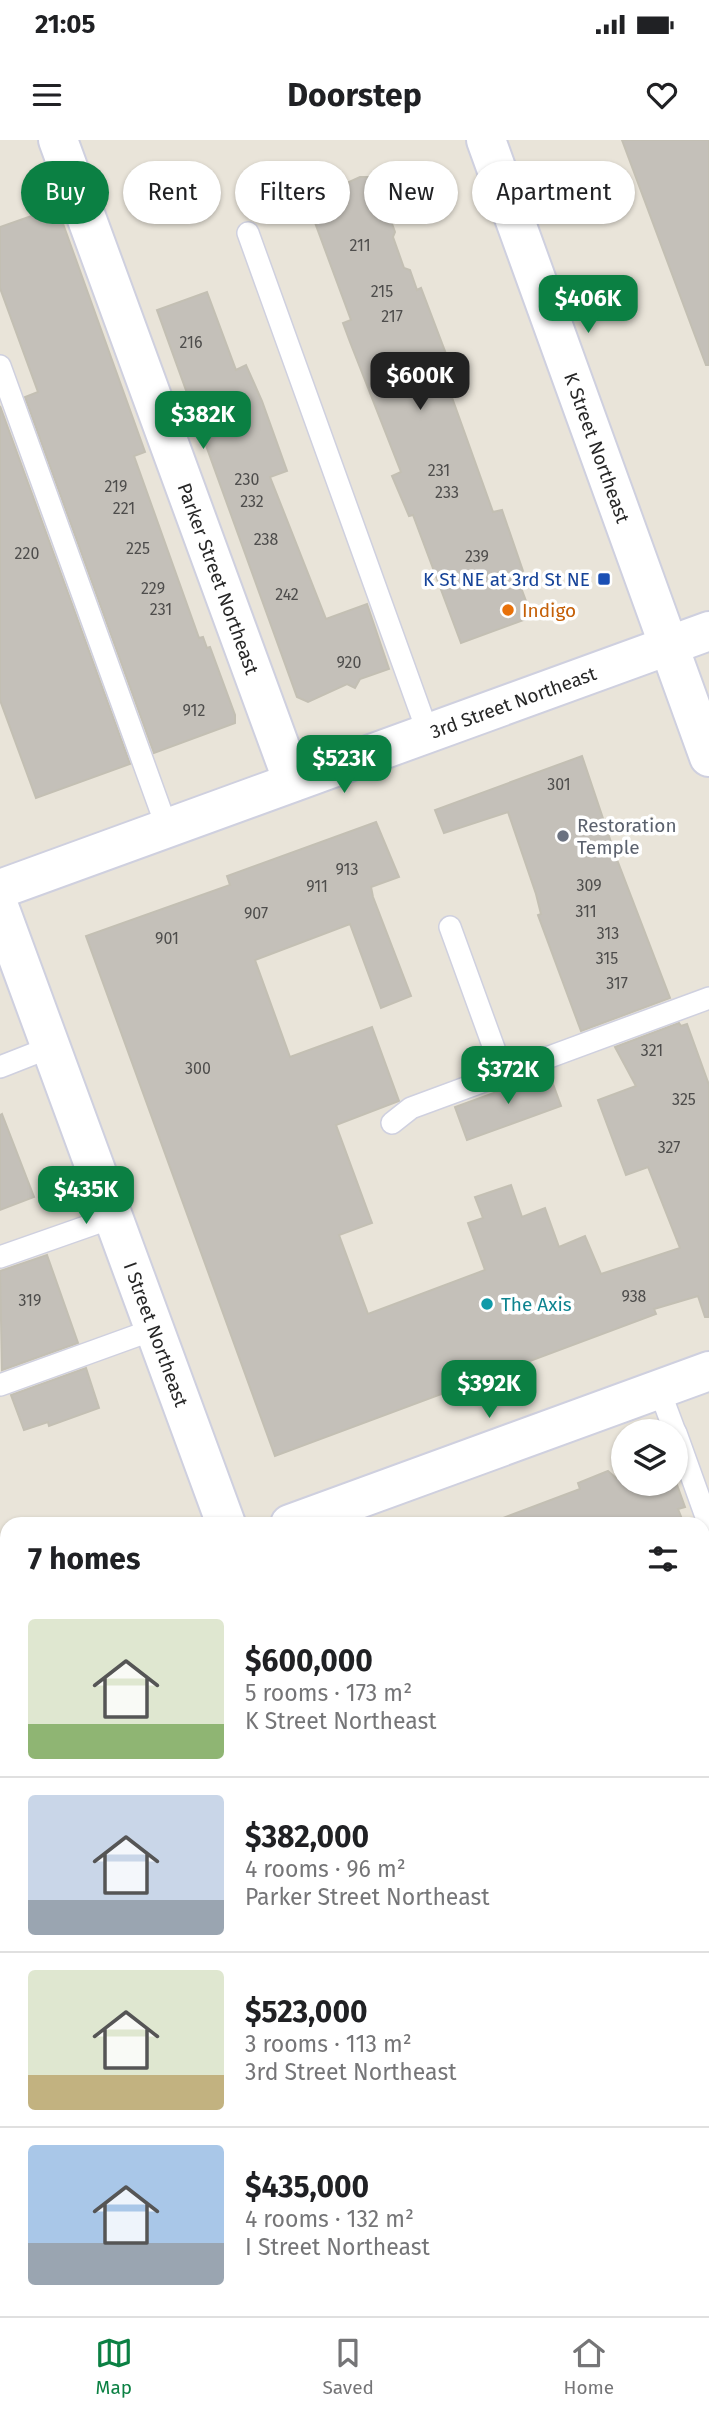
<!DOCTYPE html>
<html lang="en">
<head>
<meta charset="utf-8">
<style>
	:root { --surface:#fff; --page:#f2f2f2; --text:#202124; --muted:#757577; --line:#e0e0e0; --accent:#0b8043 }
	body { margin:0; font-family:"Fira Sans",sans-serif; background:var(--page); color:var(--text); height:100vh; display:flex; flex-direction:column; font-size:26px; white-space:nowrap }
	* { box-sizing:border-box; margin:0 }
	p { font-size:23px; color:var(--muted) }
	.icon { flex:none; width:38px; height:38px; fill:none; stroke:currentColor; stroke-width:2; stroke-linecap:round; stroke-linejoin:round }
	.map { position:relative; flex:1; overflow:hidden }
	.sheet { position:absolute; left:0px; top:1377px; width:710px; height:800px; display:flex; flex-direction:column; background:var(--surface); border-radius:21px 21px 0 0; box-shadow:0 2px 5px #0004 }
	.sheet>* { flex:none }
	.banner { position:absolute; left:21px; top:21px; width:668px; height:63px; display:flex; gap:14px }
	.tools { position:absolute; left:611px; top:1279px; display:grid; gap:14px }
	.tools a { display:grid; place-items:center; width:77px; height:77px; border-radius:50%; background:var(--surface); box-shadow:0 2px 5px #0004; font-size:35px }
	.price { position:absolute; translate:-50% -60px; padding:0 16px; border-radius:14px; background:var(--accent); color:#fff; font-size:23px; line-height:46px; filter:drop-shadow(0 2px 4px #0008) }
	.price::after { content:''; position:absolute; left:50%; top:42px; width:21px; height:16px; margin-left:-10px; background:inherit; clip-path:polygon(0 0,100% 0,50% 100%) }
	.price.on { background:#222; color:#fff }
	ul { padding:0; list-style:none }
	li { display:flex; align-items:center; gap:21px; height:175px; padding:0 28px }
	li+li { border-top:2px solid var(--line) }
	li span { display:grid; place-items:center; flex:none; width:196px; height:140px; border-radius:7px; color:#555 }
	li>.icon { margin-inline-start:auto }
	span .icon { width:84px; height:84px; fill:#fffc; stroke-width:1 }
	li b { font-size:30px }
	h2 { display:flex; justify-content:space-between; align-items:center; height:84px; padding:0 28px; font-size:30px }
	.pill { padding:0 24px; border-radius:32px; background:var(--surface); box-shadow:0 2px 5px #0004; font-size:24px; line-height:63px }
	.pill.on { background:var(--accent); color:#fff }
	.status { display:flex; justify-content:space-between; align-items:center; height:49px; padding:0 35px; background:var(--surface); direction:ltr }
	.status svg { height:19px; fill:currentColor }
	header { display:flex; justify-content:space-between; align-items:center; height:91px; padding:0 28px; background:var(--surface); font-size:32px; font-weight:700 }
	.dock { display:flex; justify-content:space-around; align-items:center; height:98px; border-top:2px solid var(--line); background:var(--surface); font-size:19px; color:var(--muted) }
	.dock a { display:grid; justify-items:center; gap:4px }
	.dock .on { color:var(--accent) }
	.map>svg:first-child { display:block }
</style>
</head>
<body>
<div class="status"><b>21:05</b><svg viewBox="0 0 49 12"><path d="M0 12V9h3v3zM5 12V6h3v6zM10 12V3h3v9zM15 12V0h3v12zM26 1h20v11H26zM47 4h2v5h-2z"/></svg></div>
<header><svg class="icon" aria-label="menu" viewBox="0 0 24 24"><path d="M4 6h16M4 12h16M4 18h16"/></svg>Doorstep<svg class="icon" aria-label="heart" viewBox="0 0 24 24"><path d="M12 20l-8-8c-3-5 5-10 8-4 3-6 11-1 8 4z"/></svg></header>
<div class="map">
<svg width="709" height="2176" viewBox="0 0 709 2176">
	<rect width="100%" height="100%" fill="#e9e4d9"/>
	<g fill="#c4c0b9" stroke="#c3bfb3" stroke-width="2">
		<path d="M622 0H709V225H706Z"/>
		<path d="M360 37H375L395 92 393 97 404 128 410 130 417 150 421 148 454 235 445 238 493 372 502 370 523 431 517 437 532 477 461 503 413 375 409 376 392 336 401 332 350 202 343 183 351 180 307 61Z"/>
		<path d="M57 67 145 312 134 316 199 498 203 497 207 508 210 507 235 575V583L154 613 25 257 38 252 0 148V87Z"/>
		<path d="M207 152 236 230 246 225 262 261 287 331 270 337 326 479 367 464 389 529 360 539 355 548 347 544 308 562 297 557 157 170Z"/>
		<path d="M0 266 130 624 36 658 0 560Z"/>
		<path d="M582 616 616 717 670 858 581 891 538 775 541 774 536 754 508 672 444 693 435 670Z"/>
		<path d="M376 682 399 737 371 747 373 757 411 856 381 868 350 784 255 820 290 917 372 887 399 961 336 985 372 1083 339 1095 368 1174 485 1130 468 1083 483 1078 475 1057 511 1045 522 1077 545 1068 559 1107 585 1096 601 1134 680 1108 648 1027 626 1035 598 960 636 946 615 907 679 883 681 886 687 884 709 945V1177H705L698 1156 654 1169 656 1174 275 1316 86 796 230 745 227 736Z"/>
		<path d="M549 933 561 966 467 1000 455 967Z"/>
		<path d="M2 974 34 1057 0 1070V975Z"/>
		<path d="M47 1115 78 1203 2 1230 0 1131Z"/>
		<path d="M86 1228 99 1268 49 1286 48 1282 24 1290 11 1255Z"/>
		<path d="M608 1331 616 1338 623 1335V1344L676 1342 685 1367 678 1369 684 1384H496L495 1381 580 1349 578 1343Z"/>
	</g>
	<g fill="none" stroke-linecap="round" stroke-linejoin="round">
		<defs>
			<g id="service">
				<path d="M248 93 428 593"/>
				<path d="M0 226 167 688"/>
				<path d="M450 787 503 933"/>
				<path d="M0 927 51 907"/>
				<path d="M392 983 411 968 709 858"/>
				<path d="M0 1117 114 1077"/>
				<path d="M0 1245 155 1189"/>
				<path d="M659 1249 675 1292"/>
				<path d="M676 1293 709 1385"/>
				<path d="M704 1494 709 1492"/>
				<path d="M0 1745 7 1743"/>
				<path d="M704 2042 709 2040"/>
				<path d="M0 2058 7 2079"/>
				<path d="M38 2170 40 2176"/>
				<path d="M297 2170 299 2176"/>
				<path d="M617 2170 619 2176"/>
				<path d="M677 2170 679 2176"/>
			</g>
			<g id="minor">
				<path id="s1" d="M58 0 293 642"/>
				<path id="s2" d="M0 749 709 491"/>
				<path id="s3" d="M0 769 226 1384"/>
				<path d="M704 1765 709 1763"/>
				<path d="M0 2022 7 2019"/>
				<path d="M508 2170 510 2176"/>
			</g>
			<g id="tertiary">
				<path d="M290 1384 709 1231"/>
				<path d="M0 1489 7 1486"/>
			</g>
			<g id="secondary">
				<path id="s4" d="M486 0 709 617"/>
			</g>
		</defs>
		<use href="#service" stroke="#cfd0df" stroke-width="24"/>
		<use href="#minor" stroke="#cfd0df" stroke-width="42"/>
		<use href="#tertiary" stroke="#cfd0df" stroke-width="42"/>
		<use href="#secondary" stroke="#cfd0df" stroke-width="42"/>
		<use href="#service" stroke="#fff" stroke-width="21"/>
		<use href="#minor" stroke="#fff" stroke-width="38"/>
		<use href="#tertiary" stroke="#fff" stroke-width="38"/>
		<use href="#secondary" stroke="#fff" stroke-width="38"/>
	</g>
	<rect fill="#1a4fb4" stroke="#fff" stroke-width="2.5" x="597" y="432" width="14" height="14" rx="3.5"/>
	<circle fill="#e8710a" stroke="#fff" stroke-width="2.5" cx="508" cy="470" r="7"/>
	<circle fill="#6b7280" stroke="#fff" stroke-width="2.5" cx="563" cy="696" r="7"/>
	<circle fill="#0f9aa8" stroke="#fff" stroke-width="2.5" cx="487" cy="1164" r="7"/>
	<g text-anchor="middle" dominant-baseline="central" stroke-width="7" stroke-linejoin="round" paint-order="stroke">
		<g font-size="16" fill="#4e4d4c">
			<text x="360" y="105">211</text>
			<text x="382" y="151">215</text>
			<text x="392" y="176">217</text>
			<text x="191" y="202">216</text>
			<text x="439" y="330">231</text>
			<text x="247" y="339">230</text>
			<text x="116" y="346">219</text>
			<text x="447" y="352">233</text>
			<text x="252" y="361">232</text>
			<text x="124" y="368">221</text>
			<text x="266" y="399">238</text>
			<text x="138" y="408">225</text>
			<text x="27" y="413">220</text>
			<text x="477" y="416">239</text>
			<text x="153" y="448">229</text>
			<text x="287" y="454">242</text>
			<text x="161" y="469">231</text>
			<text x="349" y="522">920</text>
			<text x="194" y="570">912</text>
			<text x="559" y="644">301</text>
			<text x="347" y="729">913</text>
			<text x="589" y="745">309</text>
			<text x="317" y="746">911</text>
			<text x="586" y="771">311</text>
			<text x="256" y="773">907</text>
			<text x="608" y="793">313</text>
			<text x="167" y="798">901</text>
			<text x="607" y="818">315</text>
			<text x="617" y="843">317</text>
			<text x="652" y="910">321</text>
			<text x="198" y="928">300</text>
			<text x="684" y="959">325</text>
			<text x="669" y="1007">327</text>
			<text x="634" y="1156">938</text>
			<text x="30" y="1160">319</text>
		</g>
		<g font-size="19" fill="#272727" stroke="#fff">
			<text stroke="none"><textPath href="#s4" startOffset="327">K Street Northeast</textPath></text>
			<text stroke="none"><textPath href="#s1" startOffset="467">Parker Street Northeast</textPath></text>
			<text stroke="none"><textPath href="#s2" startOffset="546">3rd Street Northeast</textPath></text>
			<text stroke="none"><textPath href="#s3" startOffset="453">I Street Northeast</textPath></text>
		</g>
		<g font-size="19" fill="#164399" stroke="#fff" text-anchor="end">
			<text x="590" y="439">K St NE at 3rd St NE</text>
		</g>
		<g font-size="19" fill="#c56008" stroke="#fff" text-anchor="start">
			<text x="522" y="470">Indigo</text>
		</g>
		<g font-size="19" fill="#5b616d" stroke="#fff" text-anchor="start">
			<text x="577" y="685">Restoration<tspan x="577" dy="22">Temple</tspan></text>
		</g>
		<g font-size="19" fill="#0d838f" stroke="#fff" text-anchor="start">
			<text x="501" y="1164">The Axis</text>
		</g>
	</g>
</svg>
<div class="tools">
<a><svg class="icon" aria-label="layers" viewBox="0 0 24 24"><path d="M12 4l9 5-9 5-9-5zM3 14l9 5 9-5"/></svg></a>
</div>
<b class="price" style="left:588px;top:195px">$406K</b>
<b class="price on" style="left:420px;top:272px">$600K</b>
<b class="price" style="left:203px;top:311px">$382K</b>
<b class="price" style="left:344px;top:655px">$523K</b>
<b class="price" style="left:508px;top:966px">$372K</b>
<b class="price" style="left:86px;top:1086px">$435K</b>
<b class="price" style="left:489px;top:1280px">$392K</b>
<div class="banner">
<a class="pill on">Buy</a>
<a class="pill">Rent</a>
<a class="pill">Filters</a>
<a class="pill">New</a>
<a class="pill">Apartment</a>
</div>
<section class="sheet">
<h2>7 homes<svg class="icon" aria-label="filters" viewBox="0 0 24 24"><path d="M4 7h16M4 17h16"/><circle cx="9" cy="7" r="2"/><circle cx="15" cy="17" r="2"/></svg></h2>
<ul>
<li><span style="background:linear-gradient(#dfe7d0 75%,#8fb573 0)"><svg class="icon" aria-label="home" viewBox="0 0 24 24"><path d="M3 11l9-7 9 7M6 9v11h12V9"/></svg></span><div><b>$600,000</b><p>5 rooms · 173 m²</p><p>K Street Northeast</p></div></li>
<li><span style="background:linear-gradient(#c9d6e8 75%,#9aa5b1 0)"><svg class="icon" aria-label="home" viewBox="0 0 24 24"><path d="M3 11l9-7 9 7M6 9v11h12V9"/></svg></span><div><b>$382,000</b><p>4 rooms · 96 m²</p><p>Parker Street Northeast</p></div></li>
<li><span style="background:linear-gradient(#dfe7d0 75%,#c2b280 0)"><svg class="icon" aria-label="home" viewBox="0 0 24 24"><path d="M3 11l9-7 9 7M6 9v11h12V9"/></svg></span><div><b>$523,000</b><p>3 rooms · 113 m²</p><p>3rd Street Northeast</p></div></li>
<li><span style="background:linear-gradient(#a9c7e8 70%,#9aa5b1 0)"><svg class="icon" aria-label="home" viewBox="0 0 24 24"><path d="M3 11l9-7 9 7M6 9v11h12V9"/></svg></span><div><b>$435,000</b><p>4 rooms · 132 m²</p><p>I Street Northeast</p></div></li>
</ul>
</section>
</div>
<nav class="dock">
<a class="on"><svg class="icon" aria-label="map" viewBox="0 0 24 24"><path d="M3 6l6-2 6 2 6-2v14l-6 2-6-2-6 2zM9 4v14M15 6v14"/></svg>Map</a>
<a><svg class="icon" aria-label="saved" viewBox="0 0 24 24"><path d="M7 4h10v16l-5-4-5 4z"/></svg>Saved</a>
<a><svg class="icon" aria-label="home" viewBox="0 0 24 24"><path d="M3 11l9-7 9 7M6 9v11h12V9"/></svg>Home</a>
</nav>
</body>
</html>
